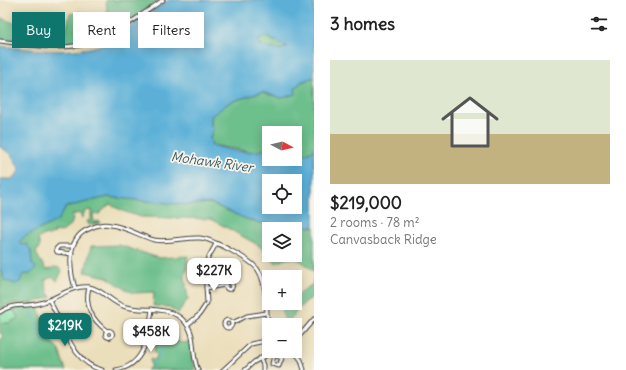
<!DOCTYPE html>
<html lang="en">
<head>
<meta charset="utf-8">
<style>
	:root { --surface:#fff; --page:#f6f6f6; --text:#222; --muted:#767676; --accent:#0f766e }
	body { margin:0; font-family:Delius,sans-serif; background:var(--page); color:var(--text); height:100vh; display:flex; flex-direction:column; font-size:15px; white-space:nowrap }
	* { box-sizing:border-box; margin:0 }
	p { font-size:13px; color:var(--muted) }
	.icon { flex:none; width:22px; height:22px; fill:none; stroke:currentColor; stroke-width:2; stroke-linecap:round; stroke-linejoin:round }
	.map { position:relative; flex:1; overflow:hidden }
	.panel { display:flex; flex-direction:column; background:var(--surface); width:312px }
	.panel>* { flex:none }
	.top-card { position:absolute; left:12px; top:12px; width:242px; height:36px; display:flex; gap:8px }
	.needle { width:26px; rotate:97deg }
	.tools { position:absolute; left:262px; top:126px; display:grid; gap:8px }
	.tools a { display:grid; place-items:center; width:40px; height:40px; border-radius:0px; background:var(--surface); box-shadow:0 2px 10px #0003; font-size:20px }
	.price { position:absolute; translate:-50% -34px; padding:0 9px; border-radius:8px; background:#fff; color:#222; font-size:13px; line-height:26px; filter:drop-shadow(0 1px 2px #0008) }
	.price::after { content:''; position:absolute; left:50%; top:24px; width:12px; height:9px; margin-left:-6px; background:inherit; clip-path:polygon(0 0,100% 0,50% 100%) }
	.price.selected { background:var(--accent); color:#fff }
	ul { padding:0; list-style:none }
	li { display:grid; align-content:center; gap:8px; height:212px; padding:0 16px }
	li span { display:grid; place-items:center; height:124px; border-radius:0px; color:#555 }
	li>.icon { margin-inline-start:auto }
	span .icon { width:72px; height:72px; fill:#fffc; stroke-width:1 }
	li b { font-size:17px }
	h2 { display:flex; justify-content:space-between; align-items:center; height:48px; padding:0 16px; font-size:17px }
	.chip { padding:0 14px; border-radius:0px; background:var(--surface); box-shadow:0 2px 10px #0003; font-size:14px; line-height:36px }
	.chip.selected { background:var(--accent); color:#fff }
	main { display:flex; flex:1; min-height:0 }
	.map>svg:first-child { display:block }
</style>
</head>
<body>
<main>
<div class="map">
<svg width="314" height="370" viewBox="0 0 314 370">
	<rect width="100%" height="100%" fill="#f7f3e8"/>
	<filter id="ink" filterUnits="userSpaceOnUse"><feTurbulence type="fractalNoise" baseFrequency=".025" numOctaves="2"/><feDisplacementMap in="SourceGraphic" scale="8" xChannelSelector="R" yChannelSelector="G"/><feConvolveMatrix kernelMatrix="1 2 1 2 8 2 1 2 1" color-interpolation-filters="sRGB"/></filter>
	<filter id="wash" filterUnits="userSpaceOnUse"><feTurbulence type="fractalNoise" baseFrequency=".012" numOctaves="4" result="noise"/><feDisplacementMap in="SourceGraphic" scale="16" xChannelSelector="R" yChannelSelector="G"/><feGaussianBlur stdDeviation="0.9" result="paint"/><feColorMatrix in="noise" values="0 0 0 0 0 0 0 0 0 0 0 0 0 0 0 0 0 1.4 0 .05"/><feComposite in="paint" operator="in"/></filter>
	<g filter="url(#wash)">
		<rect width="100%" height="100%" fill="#ebdeba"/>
		<path fill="#87e1a7" stroke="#527e62" d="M13 308 18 318 9 323H0V314Z"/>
		<g fill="#6dbf8c" stroke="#446e54" fill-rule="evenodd">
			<path d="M106 0H160C132 19 105 41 70 44 47 46 23 41 0 39V18C12 21 34 35 46 25L47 30 66 31 70 14 79 12 85 13 75 30 76 34 83 36 97 15 99 19 95 25 98 29 106 27 104 21 107 12Z"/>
			<path d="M262 37H267L288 47C278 51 269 49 259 45L258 42Z"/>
			<path d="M314 77V150L295 157V133H269V150L267 149 257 153 212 145 210 139 213 128 211 126V115L230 102 262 92 270 95 295 89 301 82Z"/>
			<path d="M107 197 187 205 210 203 244 218 260 223 314 227V272C301 259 293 254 276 263L258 245 211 219 141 217 122 211 110 204 99 214H93L94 222 99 221 100 223 89 225 87 221 91 220V210L85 211 82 218 79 213 72 215 73 219 71 225 67 227C64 233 60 232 54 231L55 233 49 236 44 235 38 239 40 246 36 253 46 270 58 267 62 271 57 281 53 277 45 280 48 293 51 297 33 303 9 304 0 310V270L2 271 3 277H20L23 274 29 275 32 265 31 251 19 242 24 237 62 213 66 207ZM269 229H295V255H269Z"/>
			<path d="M119 245 159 258 188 256 185 278 188 299 178 313 169 307 153 306 154 292 134 293 125 289 107 277 85 272 91 246Z"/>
			<path d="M314 274V296L304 303 286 324 280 306 284 303H295V296L313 284Z"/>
			<path d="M32 306 38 307 42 317 48 325V336L50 341 58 348 66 370H0V339L3 336 0 333V323H9L18 318 13 308Z"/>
			<path d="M163 324 166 326V335L172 338 177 337 178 342 185 343 192 339V359L196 370H147L151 366 150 359 155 360 157 355 154 352 157 342 159 343 164 338 161 326Z"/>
		</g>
		<path fill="#5cb0d8" stroke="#3c667a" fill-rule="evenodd" d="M169 0H314V77L301 82 295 89 296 94 281 98 262 92 230 102 211 116V126L213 128 210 139 212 145C230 150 250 156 267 148L269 159H295V157L314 150V227L260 223 244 218 210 203 187 205 107 197 66 207 58 220 24 237 19 243 21 245 27 244 31 251 32 264 36 267C33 274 30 275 23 274L20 282 15 284 4 280 2 271 0 270V179H13L20 170 11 154 0 147V46C34 50 80 56 112 41 122 37 130 26 138 20 149 13 159 7 169 0ZM262 37H267L288 47C278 51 268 49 259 45L258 42ZM269 181H295V207H269Z"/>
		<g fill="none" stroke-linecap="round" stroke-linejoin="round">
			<g stroke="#5cb0d8" stroke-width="1">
				<path d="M16 282 27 292 29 302"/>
				<path d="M31 308 43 344"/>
				<path d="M149 370 158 359 162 347 160 345"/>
			</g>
		</g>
	</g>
	<g filter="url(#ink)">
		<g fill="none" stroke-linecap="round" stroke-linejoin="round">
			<defs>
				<g id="minor">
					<path d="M0 41C24 44 50 49 74 46 108 42 135 19 163 0"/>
					<path d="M72 254 57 252 56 249 59 246H73"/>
					<path d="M286 277 289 275 293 277"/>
					<circle cx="229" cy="286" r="3.5"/>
					<path d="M89 287C84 306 92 320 107 331"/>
					<path d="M75 288C69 268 66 236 91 228 97 225 104 223 111 225 126 227 140 236 154 240 167 243 187 237 200 238 212 239 252 260 258 270 269 285 267 333 269 354"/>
					<path d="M206 288 226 285"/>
					<path d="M49 300C64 324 71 363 102 370"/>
					<path d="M0 312C17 301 24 308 40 303 57 299 71 285 89 287 103 289 112 304 126 307 145 312 169 305 184 321 198 336 190 353 198 370"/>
					<circle cx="228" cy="324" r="4"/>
					<path d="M232 323 247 316 266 313"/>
					<path d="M187 325 199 315 207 303 205 268 207 260 216 244"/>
					<circle cx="109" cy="334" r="3.5"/>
					<path d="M295 341 314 319"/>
					<path d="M294 351 301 360 304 370"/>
					<path d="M274 355 282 358 279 366 272 364Z"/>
					<path d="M260 358 263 365V370"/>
					<path d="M116 370C146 366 149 333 152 309"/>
					<path d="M223 370 251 344 269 340"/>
					<path d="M245 370 254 362 269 354"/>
				</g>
			</defs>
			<use href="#minor" stroke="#3b3934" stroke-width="5"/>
			<use href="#minor" stroke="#fff" stroke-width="3"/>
		</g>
	</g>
	<g text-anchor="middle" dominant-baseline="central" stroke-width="3.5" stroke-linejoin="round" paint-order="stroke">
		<g font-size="13" font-style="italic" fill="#365767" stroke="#f7f3e8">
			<text transform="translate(212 162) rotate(8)">Mohawk River</text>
		</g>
	</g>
</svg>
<div class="tools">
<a><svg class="needle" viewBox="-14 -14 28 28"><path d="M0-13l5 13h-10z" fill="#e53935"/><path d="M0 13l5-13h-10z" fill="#767676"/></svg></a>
<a><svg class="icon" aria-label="locate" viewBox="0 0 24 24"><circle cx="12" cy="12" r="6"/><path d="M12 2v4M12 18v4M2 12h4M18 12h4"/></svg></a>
<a><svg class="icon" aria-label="layers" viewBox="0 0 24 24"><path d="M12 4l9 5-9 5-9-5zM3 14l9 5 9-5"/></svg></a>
<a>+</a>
<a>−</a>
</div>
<b class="price" style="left:214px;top:292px">$227K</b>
<b class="price selected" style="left:65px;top:347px">$219K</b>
<b class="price" style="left:151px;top:353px">$458K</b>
<div class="top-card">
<a class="chip selected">Buy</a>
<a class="chip">Rent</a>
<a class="chip">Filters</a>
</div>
</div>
<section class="panel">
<h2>3 homes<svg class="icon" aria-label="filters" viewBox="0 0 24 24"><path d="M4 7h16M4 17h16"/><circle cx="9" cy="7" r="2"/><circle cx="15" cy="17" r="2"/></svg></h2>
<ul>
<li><span style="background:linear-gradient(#dfe7d0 60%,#c2b280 0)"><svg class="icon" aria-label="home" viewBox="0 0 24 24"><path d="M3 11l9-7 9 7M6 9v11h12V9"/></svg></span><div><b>$219,000</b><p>2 rooms · 78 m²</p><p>Canvasback Ridge</p></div></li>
</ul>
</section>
</main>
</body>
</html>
